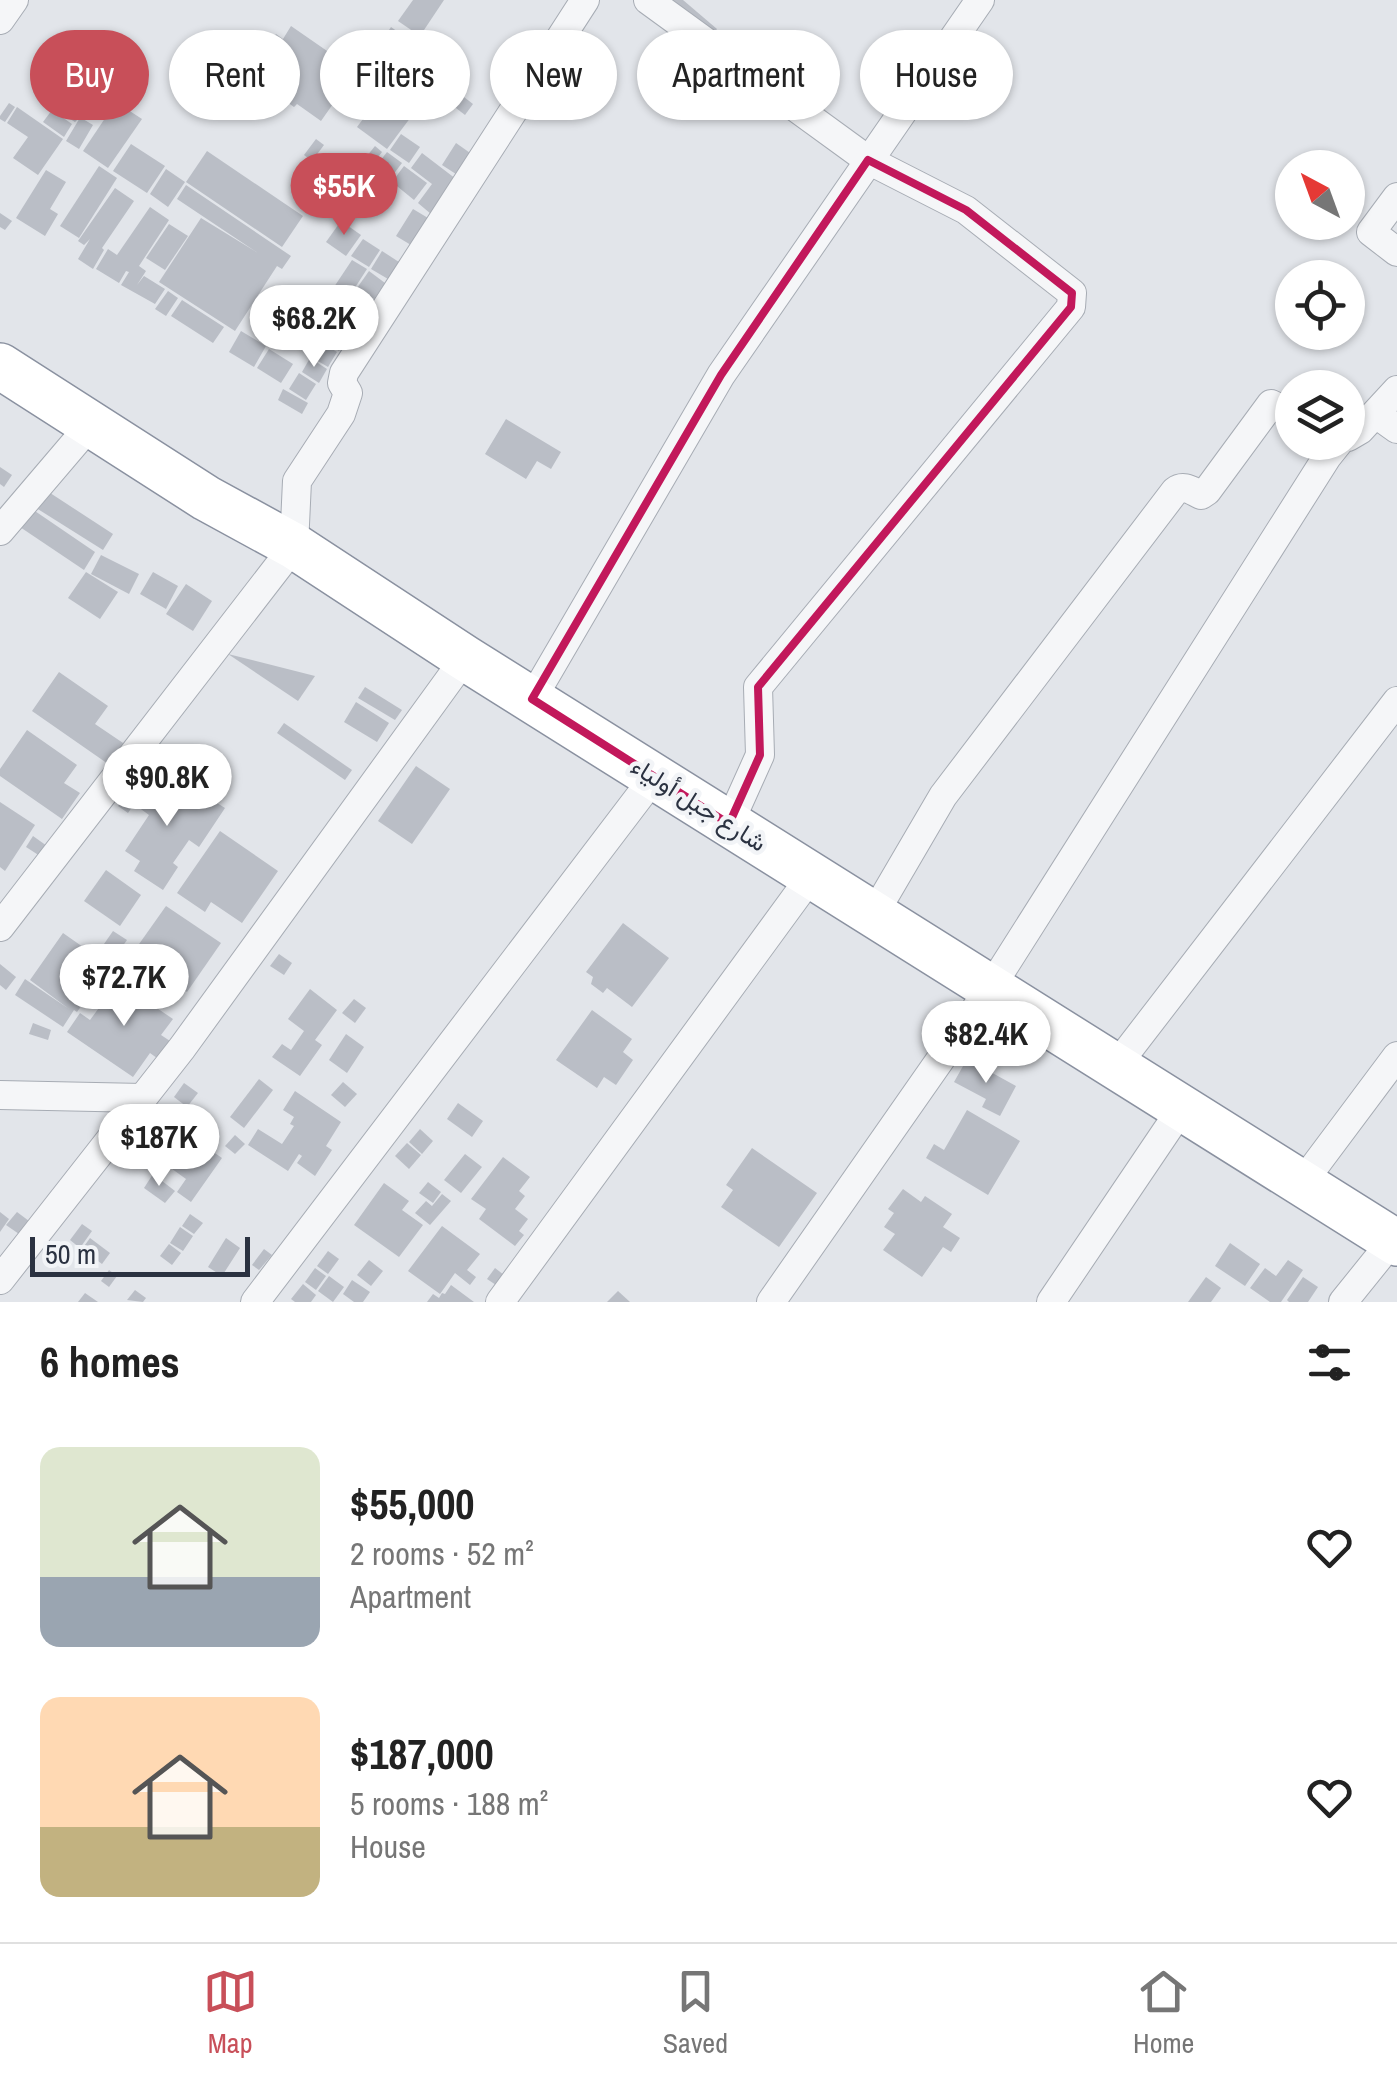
<!DOCTYPE html>
<html lang="en">
<head>
<meta charset="utf-8">
<style>
	:root { --surface:#fff; --page:#f6f6f6; --text:#222; --muted:#767676; --line:#e0e0e0; --accent:#c84f59 }
	body { margin:0; font-family:"Archivo Narrow",Vazirmatn,sans-serif; background:var(--page); color:var(--text); height:100vh; display:flex; flex-direction:column; font-size:38px; white-space:nowrap }
	* { box-sizing:border-box; margin:0 }
	p { font-size:32px; color:var(--muted) }
	.icon { flex:none; width:55px; height:55px; fill:none; stroke:currentColor; stroke-width:2; stroke-linecap:round; stroke-linejoin:round }
	.map { position:relative; height:1302px; overflow:hidden }
	.details { display:flex; flex-direction:column; background:var(--surface); flex:1 }
	.details>* { flex:none }
	.top-card { position:absolute; left:30px; top:30px; width:1338px; height:90px; display:flex; gap:20px }
	.needle { width:65px; rotate:319deg }
	.controls { position:absolute; left:1275px; top:150px; display:grid; gap:20px }
	.controls a { display:grid; place-items:center; width:90px; height:90px; border-radius:50%; background:var(--surface); box-shadow:0 2px 8px #0004; font-size:50px }
	.scale { position:absolute; left:30px; bottom:25px; width:220px; box-sizing:border-box; padding-left:10px; border:5px solid #2b3241; border-top:0; font-size:28px; line-height:35px; white-space:nowrap; color:#2b3241; -webkit-text-stroke:8px #f2f4f7; paint-order:stroke }
	.price { position:absolute; translate:-50% -85px; padding:0 22px; border-radius:35px; background:#fff; color:#222; font-size:32px; line-height:65px; filter:drop-shadow(0 2px 5px #0008) }
	.price::after { content:''; position:absolute; left:50%; top:60px; width:30px; height:22px; margin-left:-15px; background:inherit; clip-path:polygon(0 0,100% 0,50% 100%) }
	.price.selected { background:var(--accent); color:#fff }
	ul { padding:0; list-style:none }
	li { display:flex; align-items:center; gap:30px; height:250px; padding:0 40px }
	li span { display:grid; place-items:center; flex:none; width:280px; height:200px; border-radius:20px; color:#555 }
	li>.icon { margin-inline-start:auto }
	span .icon { width:120px; height:120px; fill:#fffc; stroke-width:1 }
	li b { font-size:42px }
	h2 { display:flex; justify-content:space-between; align-items:center; height:120px; padding:0 40px; font-size:42px }
	.tag { padding:0 35px; border-radius:45px; background:var(--surface); box-shadow:0 2px 8px #0004; font-size:35px; line-height:90px }
	.tag.selected { background:var(--accent); color:#fff }
	.dock { display:flex; justify-content:space-around; align-items:center; height:140px; border-top:2px solid var(--line); background:var(--surface); font-size:28px; color:var(--muted) }
	.dock a { display:grid; justify-items:center; gap:5px }
	.dock .selected { color:var(--accent) }
	.map>svg:first-child { display:block }
</style>
</head>
<body>
<div class="map">
<svg width="1397" height="1302" viewBox="0 0 1397 1302">
	<rect width="100%" height="100%" fill="#e2e5ea"/>
	<g fill="#babec6">
		<path d="M413 0H444L420 36 398 21Z"/>
		<path d="M673 0H683L717 29 711 37 671 3Z"/>
		<path d="M291 26 356 71 321 121 297 104 294 107 259 82 268 68 258 61 276 34 283 39Z"/>
		<path d="M391 27 405 37 390 59 376 50Z"/>
		<path d="M364 31 375 38 368 48 358 41Z"/>
		<path d="M422 40 452 62 387 149 357 127Z"/>
		<path d="M373 57 385 65 365 95 352 86Z"/>
		<path d="M80 62 88 68 80 79 72 73Z"/>
		<path d="M90 69 121 90 108 107 78 86Z"/>
		<path d="M451 87 473 104 465 115 443 98Z"/>
		<path d="M71 92 91 105 83 119 93 125 79 149 66 141 81 116 75 122 59 112Z"/>
		<path d="M116 102 142 119 108 168 83 151Z"/>
		<path d="M9 103 15 107 5 122 0 119V116Z"/>
		<path d="M17 107 63 139 38 175 13 158 28 137 7 123Z"/>
		<path d="M52 110 72 124 64 137 43 122Z"/>
		<path d="M401 134 420 147 409 163 390 150Z"/>
		<path d="M316 139 324 145 312 161 304 155Z"/>
		<path d="M456 143 473 155 459 176 442 165Z"/>
		<path d="M131 144 165 166 147 193 113 171Z"/>
		<path d="M375 146 382 152 351 192 343 186Z"/>
		<path d="M207 151 303 216 282 247 186 182Z"/>
		<path d="M387 152 402 163 389 180 374 169Z"/>
		<path d="M422 153 456 179 431 214 418 203 432 184 411 168Z"/>
		<path d="M99 166 117 178 79 238 60 226Z"/>
		<path d="M404 166 427 183 414 200 392 182Z"/>
		<path d="M166 169 185 182 168 207 150 194Z"/>
		<path d="M46 170 66 182 50 209 58 214 45 236 16 218Z"/>
		<path d="M371 173 388 185 370 207 354 194Z"/>
		<path d="M186 185 291 256 282 269 277 266 235 331 159 282 201 218 258 253 177 199Z"/>
		<path d="M115 188 134 201 102 248 104 250 93 269 78 259 90 239 84 245 78 241Z"/>
		<path d="M150 207 169 220 139 266 146 271 137 285 144 276 165 289 155 304 121 285 129 272 126 271 119 283 96 269 108 249 117 255Z"/>
		<path d="M413 209 428 218 411 245 396 236Z"/>
		<path d="M0 213 12 221 5 230 0 227Z"/>
		<path d="M341 221 361 235 346 256 326 242Z"/>
		<path d="M169 224 188 236 165 270 146 258Z"/>
		<path d="M363 239 380 250 369 267 351 256Z"/>
		<path d="M382 251 399 262 388 279 371 269Z"/>
		<path d="M352 260 367 269 349 297 334 287Z"/>
		<path d="M369 271 385 283 374 299 357 288Z"/>
		<path d="M357 290 374 302 349 337 332 326Z"/>
		<path d="M168 291 178 298 166 316 155 309Z"/>
		<path d="M182 300 224 327 213 343 171 316Z"/>
		<path d="M331 328 347 339 339 351 323 340Z"/>
		<path d="M241 331 266 346 254 367 229 352Z"/>
		<path d="M321 342 337 352 328 367 311 357Z"/>
		<path d="M269 349 293 364 281 383 257 368Z"/>
		<path d="M310 358 327 369 319 383 302 372Z"/>
		<path d="M299 373 316 384 306 400 289 389Z"/>
		<path d="M283 389 308 403 302 414 278 400Z"/>
		<path d="M506 419 561 452 551 469 537 461 526 479 485 454Z"/>
		<path d="M0 467 12 475 4 487 0 484Z"/>
		<path d="M44 489 113 534 103 550 33 506Z"/>
		<path d="M29 507 95 552 84 570 17 525Z"/>
		<path d="M101 555 139 574 129 594 91 574Z"/>
		<path d="M86 572 118 592 100 619 68 598Z"/>
		<path d="M153 572 178 586 166 609 140 594Z"/>
		<path d="M186 584 212 601 193 631 166 614Z"/>
		<path d="M228 654 315 676 298 701Z"/>
		<path d="M59 672 108 706 95 724 126 745 111 766 32 711Z"/>
		<path d="M365 687 402 710 395 720 358 698Z"/>
		<path d="M356 702 389 723 377 742 344 722Z"/>
		<path d="M284 723 352 770 345 780 277 733Z"/>
		<path d="M27 730 77 765 64 783 80 793 62 819 0 776V769Z"/>
		<path d="M416 766 450 789 412 844 378 821Z"/>
		<path d="M136 780 160 795 167 786 191 802 198 791 225 808 199 847 189 840 173 863 178 867 163 890 134 871 140 861 125 851 149 815 134 804 128 813 118 806Z"/>
		<path d="M0 802 35 825 5 871 0 867Z"/>
		<path d="M220 831 278 871 242 923 211 902 205 912 177 893Z"/>
		<path d="M33 836 47 846 40 856 26 847Z"/>
		<path d="M106 870 141 895 120 926 84 901Z"/>
		<path d="M166 906 221 943 187 992 132 954Z"/>
		<path d="M623 923 669 958 632 1007 607 988 603 993 591 984 593 977 586 972Z"/>
		<path d="M113 931 127 940 117 954 104 944Z"/>
		<path d="M63 933 110 966 77 1012 74 1010 63 1027 15 995 25 979 69 1009 30 980Z"/>
		<path d="M279 954 292 963 284 975 270 966Z"/>
		<path d="M0 964 16 977 6 990 0 985Z"/>
		<path d="M138 971 155 983 148 992 131 980Z"/>
		<path d="M114 979 173 1019 161 1035 173 1043 161 1061 150 1053 133 1077 67 1032 80 1013 90 1020 107 997 103 994Z"/>
		<path d="M310 989 337 1010 315 1040 322 1045 300 1076 272 1057 282 1044 291 1050 304 1031 288 1019Z"/>
		<path d="M354 999 366 1008 355 1023 342 1013Z"/>
		<path d="M592 1010 632 1039 623 1052 633 1060 616 1085 604 1077 597 1088 556 1060Z"/>
		<path d="M33 1023 51 1030 48 1040 29 1034Z"/>
		<path d="M346 1034 364 1047 347 1073 329 1060Z"/>
		<path d="M967 1059 1016 1086 1000 1116 982 1107 986 1099 954 1082Z"/>
		<path d="M259 1079 273 1090 244 1128 230 1117Z"/>
		<path d="M343 1082 357 1094 345 1107 331 1095Z"/>
		<path d="M184 1083 198 1093 187 1107 174 1097Z"/>
		<path d="M295 1091 341 1122 326 1146 332 1150 315 1176 297 1163 302 1156 299 1154 288 1171 248 1145 258 1129 282 1144 294 1126 290 1124 294 1117 283 1110Z"/>
		<path d="M458 1103 483 1121 472 1137 447 1119Z"/>
		<path d="M967 1110 1020 1141 988 1195 926 1158 934 1144 944 1150Z"/>
		<path d="M420 1129 433 1141 422 1154 409 1142Z"/>
		<path d="M235 1135 245 1144 235 1154 225 1146Z"/>
		<path d="M407 1143 421 1155 409 1169 395 1156Z"/>
		<path d="M752 1148 817 1193 779 1247 721 1207 733 1190 726 1185Z"/>
		<path d="M209 1149 222 1158 191 1202 177 1192 186 1179 168 1166 179 1151 198 1164Z"/>
		<path d="M465 1154 482 1167 461 1193 444 1180Z"/>
		<path d="M503 1157 530 1177 519 1191 525 1196 515 1209 528 1219 519 1231 524 1235 515 1246 479 1219 486 1209 471 1199Z"/>
		<path d="M153 1174 175 1191 165 1203 144 1188Z"/>
		<path d="M428 1182 441 1192 433 1203 419 1193Z"/>
		<path d="M384 1183 409 1201 402 1210 423 1225 399 1257 354 1225Z"/>
		<path d="M903 1189 921 1202 925 1196 952 1214 943 1227 960 1238 951 1252 943 1247 922 1277 883 1250 895 1234 884 1227 894 1213 888 1209Z"/>
		<path d="M442 1194 451 1201 430 1225 415 1213 426 1201 432 1206Z"/>
		<path d="M0 1212 9 1219 0 1232Z"/>
		<path d="M17 1212 29 1221 19 1234 6 1225Z"/>
		<path d="M190 1214 203 1223 194 1234 182 1226Z"/>
		<path d="M82 1224 92 1231 80 1248 70 1240Z"/>
		<path d="M442 1226 480 1254 467 1270 476 1277 470 1285 455 1273 440 1294 408 1271Z"/>
		<path d="M180 1227 193 1236 183 1251 170 1243Z"/>
		<path d="M90 1238 110 1253 102 1264 82 1249Z"/>
		<path d="M226 1238 240 1248 222 1276 208 1267Z"/>
		<path d="M1230 1243 1260 1264 1245 1286 1215 1266Z"/>
		<path d="M169 1244 181 1253 172 1265 160 1256Z"/>
		<path d="M264 1249 272 1255 259 1270 252 1265Z"/>
		<path d="M328 1251 339 1259 328 1274 317 1266Z"/>
		<path d="M369 1260 383 1271 371 1286 357 1275Z"/>
		<path d="M1288 1260 1303 1270 1281 1302H1270L1250 1288 1265 1268 1276 1276Z"/>
		<path d="M315 1268 326 1276 316 1290 305 1282Z"/>
		<path d="M495 1268 504 1275 496 1285 487 1279Z"/>
		<path d="M109 1270 117 1276 109 1287 101 1281Z"/>
		<path d="M329 1276 344 1287 333 1302 318 1291Z"/>
		<path d="M1206 1277 1221 1288 1211 1302H1188Z"/>
		<path d="M1303 1277 1318 1287 1308 1302H1289L1287 1300Z"/>
		<path d="M352 1280 370 1292 363 1302H354L343 1294Z"/>
		<path d="M303 1284 316 1295 311 1302H295L291 1299Z"/>
		<path d="M451 1285 474 1302H427L433 1294 439 1298 442 1293 445 1294Z"/>
		<path d="M135 1290 146 1298 143 1302 127 1300Z"/>
		<path d="M618 1291 630 1302H607Z"/>
		<path d="M85 1293 98 1302H78Z"/>
	</g>
	<g fill="none" stroke-linecap="round" stroke-linejoin="round">
		<defs>
			<g id="minor">
				<path d="M648 0 868 160 966 210 1072 293 1071 307 758 687 760 755 729 824"/>
				<path d="M0 20 14 0"/>
				<path d="M1397 197 1371 232 1397 252"/>
				<path d="M1376 414 1397 429"/>
				<path d="M1348 437 1360 430 1397 390"/>
				<path d="M0 531 92 423"/>
				<path d="M532 699 721 375 980 0"/>
				<path d="M874 914 943 796 1175 491C1184 484 1192 491 1201 495L1207 491 1271 404 1292 414"/>
				<path d="M0 927 294 546 297 481 341 414 348 393 342 383 344 373 585 0"/>
				<path d="M1116 1066 1397 701"/>
				<path d="M0 1095 143 1098"/>
				<path d="M1302 1183 1397 1056"/>
				<path d="M0 1280 182 1048 465 658"/>
				<path d="M255 1302 655 776"/>
				<path d="M500 1302 812 875"/>
				<path d="M771 1302 991 987 1327 457 1339 442"/>
				<path d="M1051 1302 1182 1108"/>
				<path d="M1343 1302 1397 1235"/>
			</g>
			<path id="trunk" d="M0 366 206 498 294 546 465 658 1397 1243"/>
		</defs>
		<use href="#minor" stroke="#a7acb4" stroke-width="30"/>
		<use href="#trunk" stroke="#8a91a0" stroke-width="48"/>
		<use href="#minor" stroke="#f5f6f8" stroke-width="28"/>
		<use href="#trunk" stroke="#fff" stroke-width="45"/>
	</g>
	<path fill="none" stroke="#c2185b" stroke-width="8" stroke-linejoin="round" d="M868 160 966 210 1072 293 1071 307 758 687 760 755 729 824 532 699 721 375Z"/>
	<g text-anchor="middle" dominant-baseline="central" stroke-width="9" stroke-linejoin="round" paint-order="stroke">
		<g font-size="25" fill="#2b3241" stroke="#f2f4f7">
			<text transform="translate(699 804) rotate(32)">شارع جبل أولياء</text>
		</g>
	</g>
</svg>
<div class="controls">
<a><svg class="needle" viewBox="-14 -14 28 28"><path d="M0-13l5 13h-10z" fill="#e53935"/><path d="M0 13l5-13h-10z" fill="#767676"/></svg></a>
<a><svg class="icon" aria-label="locate" viewBox="0 0 24 24"><circle cx="12" cy="12" r="6"/><path d="M12 2v4M12 18v4M2 12h4M18 12h4"/></svg></a>
<a><svg class="icon" aria-label="layers" viewBox="0 0 24 24"><path d="M12 4l9 5-9 5-9-5zM3 14l9 5 9-5"/></svg></a>
</div>
<div class="scale">50 m</div>
<b class="price selected" style="left:344px;top:238px">$55K</b>
<b class="price" style="left:314px;top:370px">$68.2K</b>
<b class="price" style="left:167px;top:829px">$90.8K</b>
<b class="price" style="left:124px;top:1029px">$72.7K</b>
<b class="price" style="left:986px;top:1086px">$82.4K</b>
<b class="price" style="left:159px;top:1189px">$187K</b>
<div class="top-card">
<a class="tag selected">Buy</a>
<a class="tag">Rent</a>
<a class="tag">Filters</a>
<a class="tag">New</a>
<a class="tag">Apartment</a>
<a class="tag">House</a>
</div>
</div>
<section class="details">
<h2>6 homes<svg class="icon" aria-label="filters" viewBox="0 0 24 24"><path d="M4 7h16M4 17h16"/><circle cx="9" cy="7" r="2"/><circle cx="15" cy="17" r="2"/></svg></h2>
<ul>
<li><span style="background:linear-gradient(#dfe7d0 65%,#9aa5b1 0)"><svg class="icon" aria-label="home" viewBox="0 0 24 24"><path d="M3 11l9-7 9 7M6 9v11h12V9"/></svg></span><div><b>$55,000</b><p>2 rooms · 52 m²</p><p>Apartment</p></div><svg class="icon" aria-label="heart" viewBox="0 0 24 24"><path d="M12 20l-8-8c-3-5 5-10 8-4 3-6 11-1 8 4z"/></svg></li>
<li><span style="background:linear-gradient(#ffd9b3 65%,#c2b280 0)"><svg class="icon" aria-label="home" viewBox="0 0 24 24"><path d="M3 11l9-7 9 7M6 9v11h12V9"/></svg></span><div><b>$187,000</b><p>5 rooms · 188 m²</p><p>House</p></div><svg class="icon" aria-label="heart" viewBox="0 0 24 24"><path d="M12 20l-8-8c-3-5 5-10 8-4 3-6 11-1 8 4z"/></svg></li>
</ul>
</section>
<nav class="dock">
<a class="selected"><svg class="icon" aria-label="map" viewBox="0 0 24 24"><path d="M3 6l6-2 6 2 6-2v14l-6 2-6-2-6 2zM9 4v14M15 6v14"/></svg>Map</a>
<a><svg class="icon" aria-label="saved" viewBox="0 0 24 24"><path d="M7 4h10v16l-5-4-5 4z"/></svg>Saved</a>
<a><svg class="icon" aria-label="home" viewBox="0 0 24 24"><path d="M3 11l9-7 9 7M6 9v11h12V9"/></svg>Home</a>
</nav>
</body>
</html>
